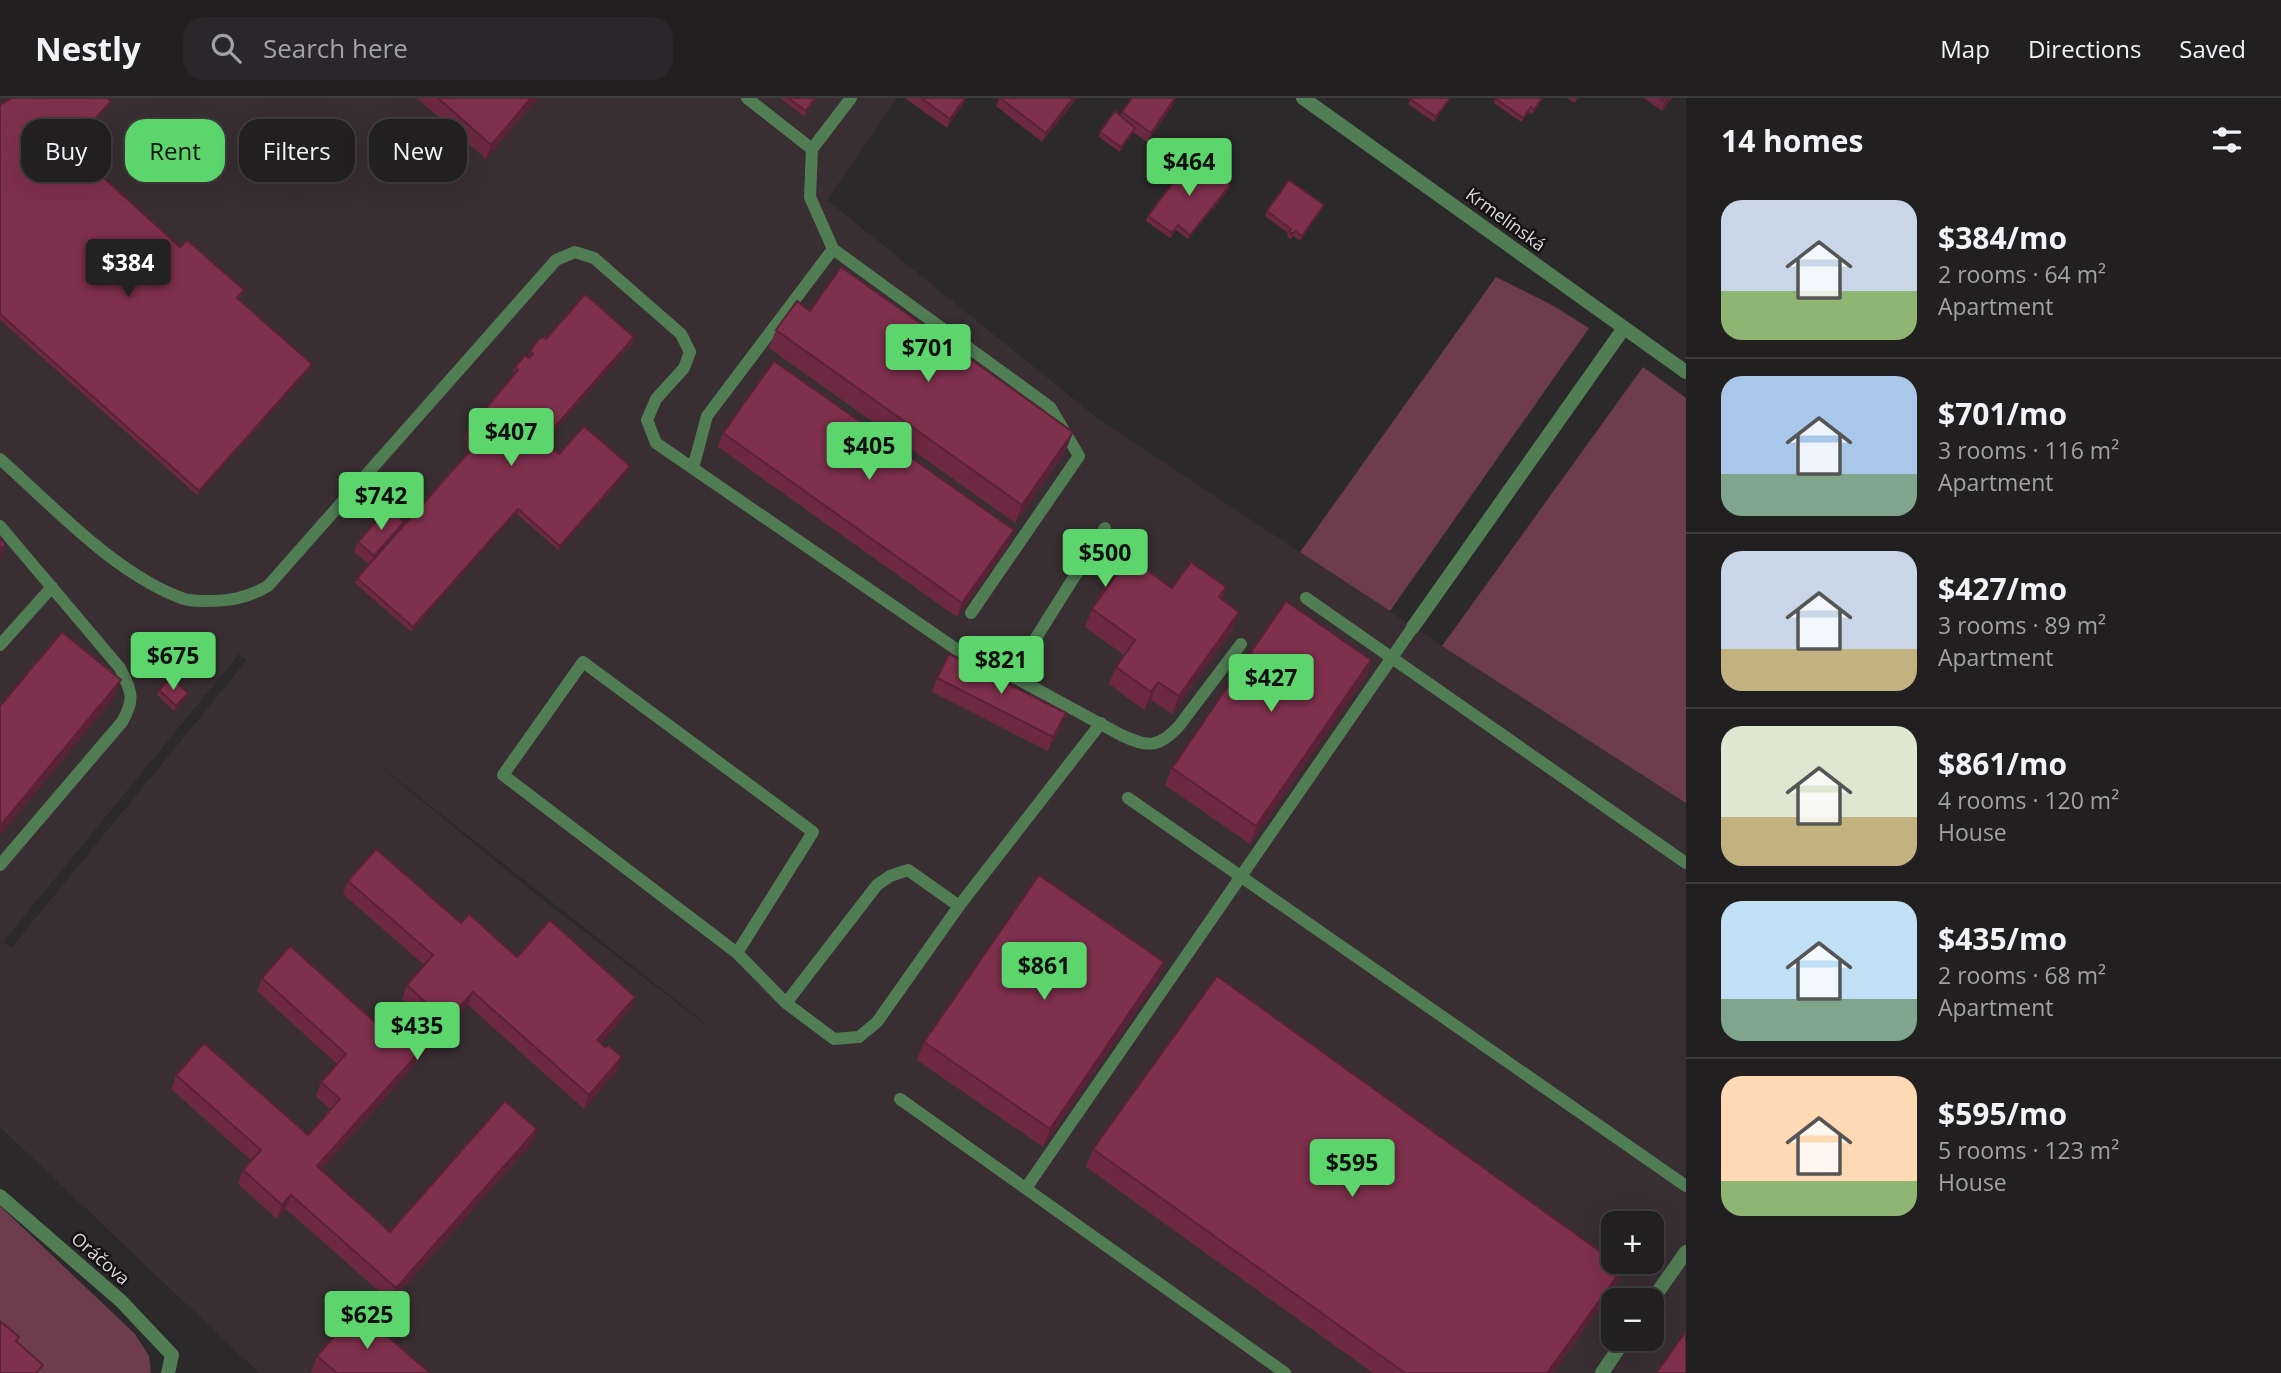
<!DOCTYPE html>
<html lang="en">
<head>
<meta charset="utf-8">
<style>
	:root { --surface:#211f20; --page:#292729; --text:#f1f3f6; --muted:#a2a2a5; --line:#3e3d3e; --accent:#5cd56d }
	body { margin:0; font-family:"Open Sans",sans-serif; background:var(--page); color:var(--text); height:100vh; display:flex; flex-direction:column; font-size:26px; white-space:nowrap }
	* { box-sizing:border-box; margin:0 }
	p { font-size:23px; color:var(--muted) }
	.icon { flex:none; width:38px; height:38px; fill:none; stroke:currentColor; stroke-width:2; stroke-linecap:round; stroke-linejoin:round }
	.map { position:relative; flex:1; overflow:hidden }
	.panel { display:flex; flex-direction:column; background:var(--surface); width:595px }
	.panel>* { flex:none }
	.guide { position:absolute; left:21px; top:21px; width:665px; height:63px; display:flex; gap:14px }
	.buttons { position:absolute; left:1601px; top:1113px; display:grid; gap:14px }
	.buttons a { display:grid; place-items:center; width:63px; height:63px; border-radius:14px; background:var(--surface); box-shadow:0 7px 28px #0002,0 0 0 2px var(--line); font-size:35px }
	.price { position:absolute; translate:-50% -60px; padding:0 16px; border-radius:7px; background:var(--accent); color:#111; font-size:23px; line-height:46px; filter:drop-shadow(0 2px 4px #0008) }
	.price::after { content:''; position:absolute; left:50%; top:42px; width:21px; height:16px; margin-left:-10px; background:inherit; clip-path:polygon(0 0,100% 0,50% 100%) }
	.price.current { background:#222; color:#fff }
	ul { padding:0; list-style:none }
	li { display:flex; align-items:center; gap:21px; height:175px; padding:0 35px }
	li+li { border-top:2px solid var(--line) }
	li span { display:grid; place-items:center; flex:none; width:196px; height:140px; border-radius:21px; color:#555 }
	li>.icon { margin-inline-start:auto }
	span .icon { width:84px; height:84px; fill:#fffc; stroke-width:1 }
	li b { font-size:30px }
	h2 { display:flex; justify-content:space-between; align-items:center; height:84px; padding:0 35px; font-size:30px }
	.tag { padding:0 24px; border-radius:21px; background:var(--surface); box-shadow:0 7px 28px #0002,0 0 0 2px var(--line); font-size:24px; line-height:63px }
	.tag.current { background:var(--accent); color:#111 }
	header { display:flex; align-items:center; gap:42px; box-sizing:border-box; height:98px; padding:0 35px; background:var(--surface); border-bottom:2px solid var(--line) }
	header strong { font-size:33px }
	nav { display:flex; gap:38px; margin-inline-start:auto; font-size:24px }
	.search { width:490px; height:63px; background:var(--page); display:flex; align-items:center; gap:18px; box-sizing:border-box; padding:0 24px; border-radius:21px; color:var(--muted); font-size:26px }
	main { display:flex; flex:1; min-height:0 }
	.map>svg:first-child { display:block }
</style>
</head>
<body>
<header>
<strong>Nestly</strong>
<div class="search"><svg class="icon" aria-label="search" viewBox="0 0 24 24"><circle cx="10" cy="10" r="6"/><path d="M15 15l6 6"/></svg>Search here</div>
<nav><a>Map</a><a>Directions</a><a>Saved</a></nav>
</header>
<main>
<div class="map">
<svg width="1686" height="1275" viewBox="0 0 1686 1275">
	<rect width="100%" height="100%" fill="#2c292a"/>
	<path fill="#392f32" fill-rule="evenodd" d="M0 0H897L827 102 1097 320 1442 548 1686 705V1275H259L0 1029ZM239 556 247 562 12 849 3 844ZM351 645 706 926V927L542 801ZM1614 1125H1652V1164H1614ZM1614 1202H1652V1241H1614Z"/>
	<g fill="#6e3d4d">
		<path d="M1496 179 1550 206 1589 230 1390 513 1300 454Z"/>
		<path d="M1643 269 1686 300V705L1442 548Z"/>
		<path d="M0 1108 135 1236 149 1258 151 1275H0Z"/>
	</g>
	<g fill="none" stroke-linecap="round" stroke-linejoin="round">
		<g stroke="#517d55" stroke-width="12">
			<path d="M747 0 812 51 851 0"/>
			<path d="M833 151 1050 309 1079 358 971 515"/>
			<path d="M0 361C54 409 116 477 184 501 191 503 199 503 206 503 230 503 247 500 268 488L556 162 575 154 594 160 681 236 690 254 684 270 656 301 647 322 656 345 956 551 1012 578 1105 430"/>
			<path d="M693 370 707 318 833 151 810 99 812 51"/>
			<path d="M0 428 120 570C131 593 136 600 122 624L0 767"/>
			<path d="M1306 500 1686 765"/>
			<path d="M0 547 52 489"/>
			<path d="M1012 578 1121 637C1147 649 1158 651 1179 628L1241 546"/>
			<path d="M1128 700 1686 1088"/>
			<path d="M737 855 813 734 583 564 503 677 737 855 786 905 834 941 859 939 877 924 959 808 1101 625"/>
			<path d="M786 905 877 787 890 778 908 772 959 808"/>
			<path d="M900 1001 1285 1275"/>
			<path d="M1026 1090 1413 529"/>
		</g>
		<g stroke="#517d55" stroke-width="14">
			<path d="M1303 0 1686 274"/>
			<path d="M1413 529 1624 230"/>
			<path d="M0 1098 121 1203 172 1257 168 1275"/>
			<path d="M1652 1202 1686 1154"/>
			<path d="M1602 1275 1625 1241"/>
		</g>
	</g>
	<g fill="#6d2942">
		<path d="M417 0H538L486 61Z"/>
		<path d="M780 0H817L804 18Z"/>
		<path d="M907 0H966L963 6 947 30 906 1Z"/>
		<path d="M999 0H1077L1042 44 996 8Z"/>
		<path d="M1175 0 1172 9 1147 44 1133 34 1120 54 1099 39 1100 34 1120 18 1122 14Z"/>
		<path d="M1407 0H1451L1434 24 1408 6 1410 2Z"/>
		<path d="M1495 0H1543L1532 16 1529 14 1521 24 1494 5Z"/>
		<path d="M1567 0H1578L1574 5Z"/>
		<path d="M1644 0H1672L1662 13Z"/>
		<path d="M111 3 109 8 71 50 180 149 244 192 242 197 239 201 310 271 197 397 0 222V7Z"/>
		<path d="M1230 87 1229 91 1188 141 1176 132 1170 140 1146 123 1148 118Z"/>
		<path d="M1322 111 1300 143 1293 138 1290 141 1287 138 1288 135 1265 118 1267 113Z"/>
		<path d="M810 213 1073 334 1066 352 1015 425 769 250 776 232Z"/>
		<path d="M634 239 633 244 545 343 559 356 628 373 558 452 516 415 411 534 355 485 357 480 369 466 354 454 358 444 404 424 403 428 468 355 465 338 467 333 515 275 513 273 515 269 530 259 529 258 530 253 546 241Z"/>
		<path d="M723 335 1014 432 1009 446 957 519 718 349Z"/>
		<path d="M1110 485 1172 490 1226 489 1221 501 1239 514 1232 532 1172 616 1151 602 1144 612 1109 586 1116 569 1124 557 1085 529 1092 511 1099 498Z"/>
		<path d="M1371 562 1365 580 1250 746 1165 687 1172 670Z"/>
		<path d="M937 580 1061 629 1048 653 932 594Z"/>
		<path d="M159 592 188 595 186 600 174 613 157 597Z"/>
		<path d="M348 783 461 825 517 859 635 899 630 912 601 945 617 973 584 1011 468 907 321 1072 390 1134 532 1045 391 1204 286 1111 277 1121 238 1086 243 1072 252 1063 171 991 176 977 308 1037 331 1012 316 998 321 984 337 966 257 893 262 880 394 941 417 915 402 901 407 887 424 867 343 796Z"/>
		<path d="M1164 864 1158 882 1043 1049 917 962 924 944Z"/>
		<path d="M1093 1051 1623 1170 1616 1187 1553 1275H1373L1086 1069Z"/>
		<path d="M317 1258 430 1275H311Z"/>
	</g>
	<g fill="#592236">
		<path d="M531 0H538L486 61 491 47Z"/>
		<path d="M815 0H817L804 18 806 13Z"/>
		<path d="M965 0H966L963 6 947 30 950 21Z"/>
		<path d="M1073 0H1077L1042 44 1046 35Z"/>
		<path d="M1175 0 1172 9 1147 44 1151 35Z"/>
		<path d="M1450 0H1451L1450 2 1434 24 1436 19Z"/>
		<path d="M1668 0H1672L1662 13 1665 4Z"/>
		<path d="M111 3 109 8 68 54 70 49Z"/>
		<path d="M1135 30 1133 34 1120 54 1121 49Z"/>
		<path d="M1230 87 1229 91 1188 141 1190 137Z"/>
		<path d="M1324 107 1322 111 1300 143 1302 138Z"/>
		<path d="M634 239 633 244 542 347 543 342Z"/>
		<path d="M312 266 310 271 197 397 199 393Z"/>
		<path d="M1073 334 1066 352 1015 425 1022 407Z"/>
		<path d="M630 368 628 373 558 452 560 448Z"/>
		<path d="M518 411 516 415 411 534 413 529Z"/>
		<path d="M404 424 401 433 371 467 374 458Z"/>
		<path d="M1014 432 1009 446 957 519 962 505Z"/>
		<path d="M5 447 0 462V451Z"/>
		<path d="M1239 514 1232 532 1172 616 1179 598Z"/>
		<path d="M1371 562 1365 580 1250 746 1256 728Z"/>
		<path d="M121 582 114 600 0 738V728Z"/>
		<path d="M1158 584 1151 602 1144 612 1151 594Z"/>
		<path d="M188 595 186 600 174 613 176 608Z"/>
		<path d="M1066 615 1061 629 1048 653 1053 639Z"/>
		<path d="M1164 864 1158 882 1043 1049 1050 1031Z"/>
		<path d="M473 894 468 907 312 1082 317 1068Z"/>
		<path d="M635 899 630 912 592 956 597 942Z"/>
		<path d="M622 959 617 973 584 1011 589 997Z"/>
		<path d="M537 1031 532 1045 391 1204 396 1190Z"/>
		<path d="M291 1097 286 1111 277 1121 282 1107Z"/>
		<path d="M1623 1170 1616 1187 1553 1275H1547Z"/>
	</g>
	<g fill="#7f304d" stroke="#592236" stroke-width="2">
		<path d="M12 0H107L111 3 70 49 180 149 187 142 244 192 237 200 312 266 199 393 0 216V7Z"/>
		<path d="M438 0H531L491 47Z"/>
		<path d="M788 0H815L806 13Z"/>
		<path d="M921 0H965L950 21Z"/>
		<path d="M1000 0H1073L1046 35Z"/>
		<path d="M1132 0H1175L1151 35 1122 14Z"/>
		<path d="M1411 0H1450L1436 19 1410 1Z"/>
		<path d="M1495 0H1542L1534 12 1531 9 1523 20Z"/>
		<path d="M1660 0H1668L1665 4Z"/>
		<path d="M1115 13 1135 30 1121 49 1100 34Z"/>
		<path d="M1193 58 1230 87 1190 137 1178 127 1172 135 1148 118Z"/>
		<path d="M1289 82 1324 107 1302 138 1295 133 1292 136 1289 133 1291 131 1267 113Z"/>
		<path d="M841 169 1073 334 1022 407 776 232 797 203 810 213Z"/>
		<path d="M585 196 634 239 543 342 559 356 584 328 630 368 560 448 518 411 413 529 357 480 470 353 467 333 518 272 515 269 525 257 529 260 533 256 530 253 539 241 544 239 546 241Z"/>
		<path d="M774 263 1014 432 962 505 723 335Z"/>
		<path d="M388 409 404 424 374 458 358 444Z"/>
		<path d="M0 439 5 447 0 451Z"/>
		<path d="M1129 459 1172 490 1191 464 1226 489 1219 499 1239 514 1179 598 1158 584 1151 594 1116 569 1135 542 1092 511Z"/>
		<path d="M1108 484 1110 485 1100 499 1099 498Z"/>
		<path d="M1286 503 1371 562 1256 728 1172 670Z"/>
		<path d="M62 534 121 582 0 728V608Z"/>
		<path d="M949 556 1066 615 1053 639 937 580Z"/>
		<path d="M171 579 188 595 176 608 159 592Z"/>
		<path d="M376 751 461 825 469 816 517 859 550 822 635 899 597 942 605 949 608 947 622 959 589 997 473 894 317 1068 390 1134 505 1003 537 1031 396 1190 291 1097 282 1107 243 1072 261 1052 176 977 204 945 308 1037 340 1001 321 984 346 956 262 880 290 848 394 941 426 905 407 887 433 857 348 783Z"/>
		<path d="M1039 777 1164 864 1050 1031 924 944Z"/>
		<path d="M1217 878 1623 1170 1547 1275H1405L1093 1051Z"/>
		<path d="M357 1212 430 1275H337L317 1258Z"/>
		<path d="M0 1223 19 1239 16 1243 43 1267 36 1275H0Z"/>
		<path d="M1686 1233V1275H1656Z"/>
	</g>
	<g text-anchor="middle" dominant-baseline="central" stroke-width="5" stroke-linejoin="round" paint-order="stroke">
		<g font-size="18" fill="#dad8d8" stroke="#141213">
			<text transform="translate(1506 121) rotate(36)">Krmelínská</text>
			<text transform="translate(101 1160) rotate(41)">Oráčova</text>
		</g>
	</g>
</svg>
<div class="buttons">
<a>+</a>
<a>−</a>
</div>
<b class="price" style="left:1189px;top:100px">$464</b>
<b class="price current" style="left:128px;top:201px">$384</b>
<b class="price" style="left:928px;top:286px">$701</b>
<b class="price" style="left:511px;top:370px">$407</b>
<b class="price" style="left:869px;top:384px">$405</b>
<b class="price" style="left:381px;top:434px">$742</b>
<b class="price" style="left:1105px;top:491px">$500</b>
<b class="price" style="left:173px;top:594px">$675</b>
<b class="price" style="left:1001px;top:598px">$821</b>
<b class="price" style="left:1271px;top:616px">$427</b>
<b class="price" style="left:1044px;top:904px">$861</b>
<b class="price" style="left:417px;top:964px">$435</b>
<b class="price" style="left:1352px;top:1101px">$595</b>
<b class="price" style="left:367px;top:1253px">$625</b>
<div class="guide">
<a class="tag">Buy</a>
<a class="tag current">Rent</a>
<a class="tag">Filters</a>
<a class="tag">New</a>
</div>
</div>
<section class="panel">
<h2>14 homes<svg class="icon" aria-label="filters" viewBox="0 0 24 24"><path d="M4 7h16M4 17h16"/><circle cx="9" cy="7" r="2"/><circle cx="15" cy="17" r="2"/></svg></h2>
<ul>
<li><span style="background:linear-gradient(#c9d6e8 65%,#8fb573 0)"><svg class="icon" aria-label="home" viewBox="0 0 24 24"><path d="M3 11l9-7 9 7M6 9v11h12V9"/></svg></span><div><b>$384/mo</b><p>2 rooms · 64 m²</p><p>Apartment</p></div></li>
<li><span style="background:linear-gradient(#a9c7e8 70%,#7fa58c 0)"><svg class="icon" aria-label="home" viewBox="0 0 24 24"><path d="M3 11l9-7 9 7M6 9v11h12V9"/></svg></span><div><b>$701/mo</b><p>3 rooms · 116 m²</p><p>Apartment</p></div></li>
<li><span style="background:linear-gradient(#c9d6e8 70%,#c2b280 0)"><svg class="icon" aria-label="home" viewBox="0 0 24 24"><path d="M3 11l9-7 9 7M6 9v11h12V9"/></svg></span><div><b>$427/mo</b><p>3 rooms · 89 m²</p><p>Apartment</p></div></li>
<li><span style="background:linear-gradient(#dfe7d0 65%,#c2b280 0)"><svg class="icon" aria-label="home" viewBox="0 0 24 24"><path d="M3 11l9-7 9 7M6 9v11h12V9"/></svg></span><div><b>$861/mo</b><p>4 rooms · 120 m²</p><p>House</p></div></li>
<li><span style="background:linear-gradient(#bfe0f5 70%,#7fa58c 0)"><svg class="icon" aria-label="home" viewBox="0 0 24 24"><path d="M3 11l9-7 9 7M6 9v11h12V9"/></svg></span><div><b>$435/mo</b><p>2 rooms · 68 m²</p><p>Apartment</p></div></li>
<li><span style="background:linear-gradient(#ffd9b3 75%,#8fb573 0)"><svg class="icon" aria-label="home" viewBox="0 0 24 24"><path d="M3 11l9-7 9 7M6 9v11h12V9"/></svg></span><div><b>$595/mo</b><p>5 rooms · 123 m²</p><p>House</p></div></li>
</ul>
</section>
</main>
</body>
</html>
